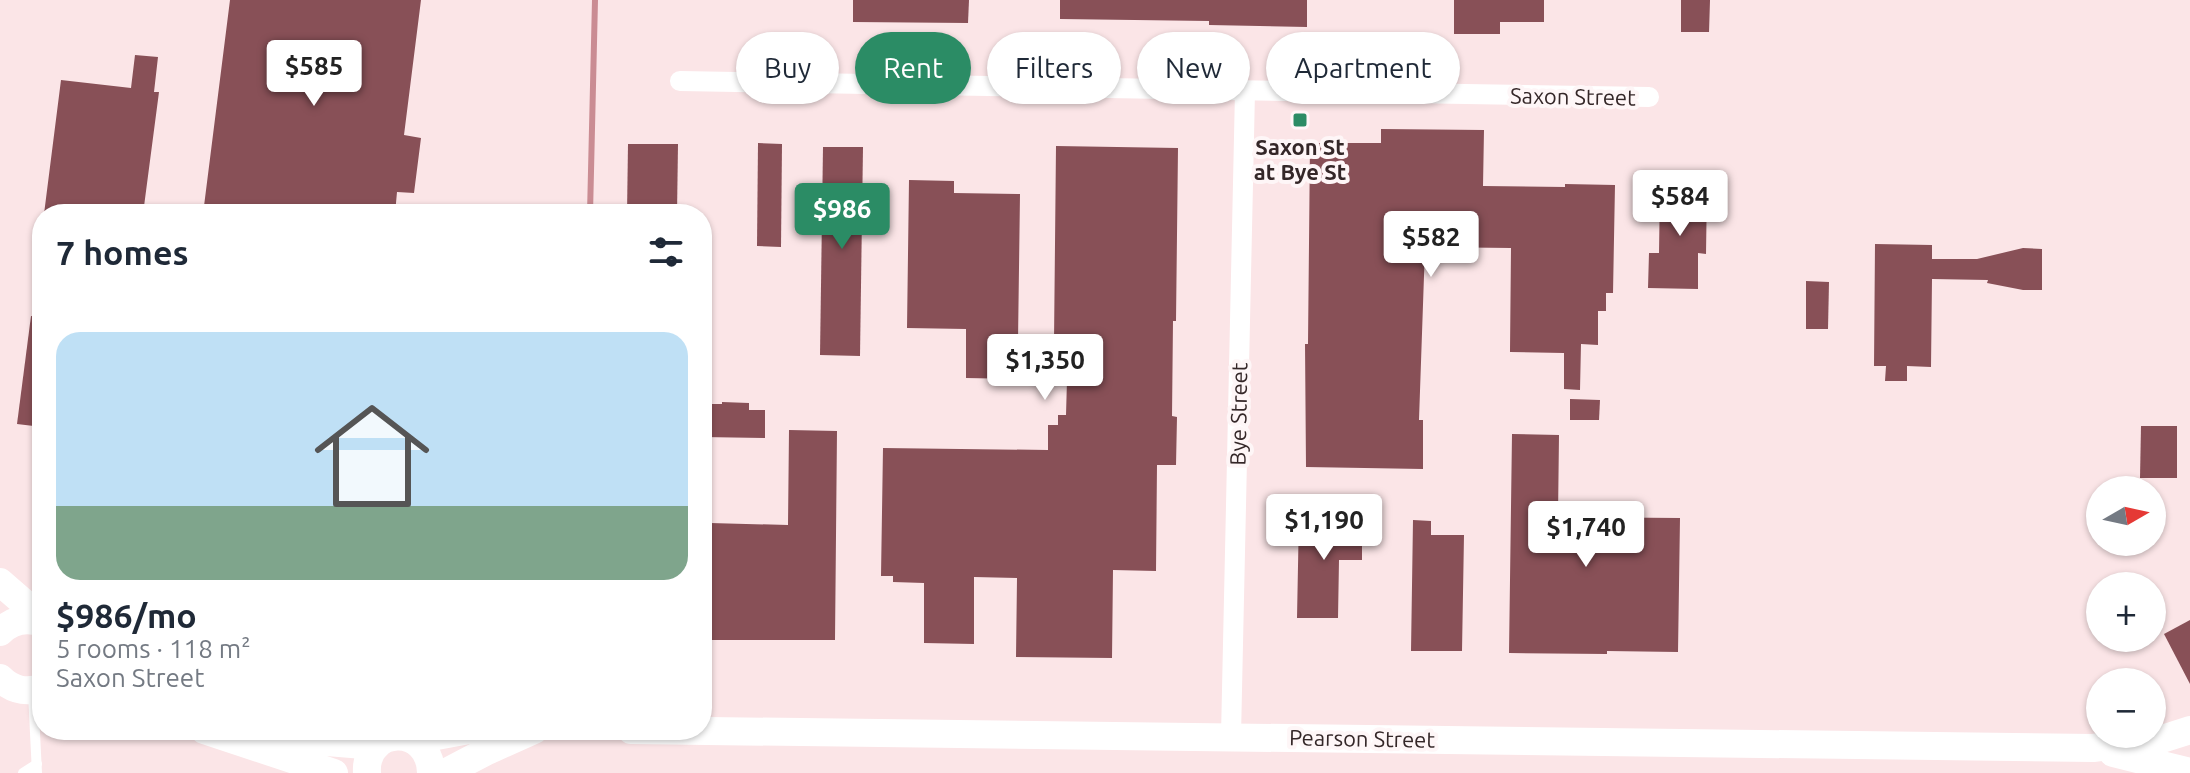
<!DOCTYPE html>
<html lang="en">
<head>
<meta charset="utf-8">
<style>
	:root { --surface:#fff; --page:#f6f6f7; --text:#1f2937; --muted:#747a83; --line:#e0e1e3; --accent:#2b8c65 }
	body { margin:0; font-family:Ubuntu,sans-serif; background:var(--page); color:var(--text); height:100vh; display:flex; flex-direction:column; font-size:30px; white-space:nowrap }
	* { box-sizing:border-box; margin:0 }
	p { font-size:26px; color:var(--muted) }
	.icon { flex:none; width:44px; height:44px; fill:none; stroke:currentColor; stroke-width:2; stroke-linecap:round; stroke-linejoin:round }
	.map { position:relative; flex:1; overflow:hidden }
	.sheet { position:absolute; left:32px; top:204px; width:680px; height:536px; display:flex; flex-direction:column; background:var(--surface); border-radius:32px; box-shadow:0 2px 6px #0004 }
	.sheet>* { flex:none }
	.guide { position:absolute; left:736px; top:32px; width:760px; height:72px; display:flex; gap:16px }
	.needle { width:52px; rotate:81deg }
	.controls { position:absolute; left:2086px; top:476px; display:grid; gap:16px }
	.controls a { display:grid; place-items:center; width:80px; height:80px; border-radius:50%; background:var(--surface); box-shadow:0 2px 6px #0004; font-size:40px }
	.price { position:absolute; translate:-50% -68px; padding:0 18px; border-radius:8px; background:#fff; color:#222; font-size:26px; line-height:52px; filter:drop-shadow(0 2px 4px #0008) }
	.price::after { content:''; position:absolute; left:50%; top:48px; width:24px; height:18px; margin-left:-12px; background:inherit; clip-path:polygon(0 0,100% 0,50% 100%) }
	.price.active { background:var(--accent); color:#fff }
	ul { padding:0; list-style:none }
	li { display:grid; align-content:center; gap:16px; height:424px; padding:0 24px }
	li+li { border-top:2px solid var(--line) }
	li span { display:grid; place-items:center; height:248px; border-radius:24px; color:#555 }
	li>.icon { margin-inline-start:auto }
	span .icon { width:144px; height:144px; fill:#fffc; stroke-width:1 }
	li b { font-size:34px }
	h2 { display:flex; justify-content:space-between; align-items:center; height:96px; padding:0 24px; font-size:34px }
	.tag { padding:0 28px; border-radius:36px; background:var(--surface); box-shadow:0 2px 6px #0004; font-size:28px; line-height:72px }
	.tag.active { background:var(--accent); color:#fff }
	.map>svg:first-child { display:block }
</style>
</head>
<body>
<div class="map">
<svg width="2190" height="773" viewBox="0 0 2190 773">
	<rect width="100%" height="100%" fill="#fbe5e7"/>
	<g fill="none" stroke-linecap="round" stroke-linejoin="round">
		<path stroke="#ca8c93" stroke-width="6" d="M590 214 595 0"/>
	</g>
	<g fill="#885057">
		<path d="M230 0H421L404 135 421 138 414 193 397 192 395 214H203Z"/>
		<path d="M853 0H969L968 23 853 22Z"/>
		<path d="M1060 0H1307V27L1209 25V21L1060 19Z"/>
		<path d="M1454 0H1544V22H1500V34H1454Z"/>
		<path d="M1681 0H1710L1709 32H1681Z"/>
		<path d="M135 55 158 57 154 92H159L143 214H44L61 80 131 88Z"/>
		<path d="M1381 129 1484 130 1483 186 1565 187V184L1615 185 1613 293H1606V311H1598V345L1581 344 1580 390 1564 389V353L1510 352 1511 248 1425 247 1419 420H1423V469L1306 467 1305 344H1308L1310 143H1381Z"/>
		<path d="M758 143 782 144 781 247 757 246Z"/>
		<path d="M628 144H678L677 214H627Z"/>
		<path d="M1056 146 1178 148 1176 321H1173L1172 416 1177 417 1176 465H1157L1156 571 1113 570 1112 658 1016 657 1017 578 974 577V644L924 643V583L893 582V576H881L883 448 1048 450V425H1058V415H1066L1067 380 966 378V329L907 328 909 180 954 181V193L1020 194 1018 341 1054 342Z"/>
		<path d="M823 147H863L860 356 820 355Z"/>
		<path d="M1660 185 1707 186 1706 254 1698 253V289L1648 288 1649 253H1659Z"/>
		<path d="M1875 244 1932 245V259H1977L2023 248 2042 249V290H2023L1987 283 1988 280 1932 279 1931 367 1907 366V381H1885L1886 366H1874Z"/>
		<path d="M1806 281 1829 282 1828 329H1806Z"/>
		<path d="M31 316 42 317V427L17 424Z"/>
		<path d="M1570 399 1600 400 1599 420H1570Z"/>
		<path d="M722 402 749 403V410H765V438L702 437V404H722Z"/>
		<path d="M2141 426H2177V478H2140Z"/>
		<path d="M789 430 837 431 835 640H709L710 523 788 525Z"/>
		<path d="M1512 434 1559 435 1558 517 1680 518 1678 652 1607 651V654L1509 653Z"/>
		<path d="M1299 514 1339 515V521H1362V560H1339L1338 618H1297Z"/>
		<path d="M1413 520 1431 521V535H1464L1462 651H1411Z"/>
		<path d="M2190 620V684L2164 634Z"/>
	</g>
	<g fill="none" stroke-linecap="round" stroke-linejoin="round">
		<g stroke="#fff" stroke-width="10">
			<path d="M33 693 37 773"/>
			<path d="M23 773 37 764"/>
		</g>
		<g stroke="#fff" stroke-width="20">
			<path d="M680 81 1649 97"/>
			<path d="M1231 736 1245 91"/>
		</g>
		<g stroke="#fff" stroke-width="28">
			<path d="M0 582 23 602 38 621"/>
			<path d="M0 632C12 620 26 617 42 623"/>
			<path d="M0 678C12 690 25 693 42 688"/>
			<path d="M204 730 334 773"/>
			<path d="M277 730 315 741 376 746"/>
			<path d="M631 730 2093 748 2162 739 2190 730"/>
			<path d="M415 740 469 730"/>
			<path d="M2113 753 2190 772"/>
			<path d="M367 773C364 726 430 723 431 773"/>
			<path d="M445 773 485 752 534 730"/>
		</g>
	</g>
	<rect fill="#2b8c65" stroke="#fef6f7" stroke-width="3" x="1292" y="112" width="16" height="16" rx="4"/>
	<g text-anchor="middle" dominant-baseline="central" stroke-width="8" stroke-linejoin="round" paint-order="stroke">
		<g font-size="22" fill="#342728" stroke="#fef6f7">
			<text transform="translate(1573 96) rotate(1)">Saxon Street</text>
			<text transform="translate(1238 414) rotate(-89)">Bye Street</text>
			<text transform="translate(1362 738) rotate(1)">Pearson Street</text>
		</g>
		<g font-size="22" font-weight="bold" fill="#342728" stroke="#fef6f7">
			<text x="1300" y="146">Saxon St<tspan x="1300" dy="25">at Bye St</tspan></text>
		</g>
	</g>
</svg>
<div class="controls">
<a><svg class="needle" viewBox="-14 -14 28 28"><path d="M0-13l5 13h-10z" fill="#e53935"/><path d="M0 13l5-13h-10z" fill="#747a83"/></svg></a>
<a>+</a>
<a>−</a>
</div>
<b class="price" style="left:314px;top:108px">$585</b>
<b class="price" style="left:1680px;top:238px">$584</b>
<b class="price active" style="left:842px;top:251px">$986</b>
<b class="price" style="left:1431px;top:279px">$582</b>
<b class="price" style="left:1045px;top:402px">$1,350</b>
<b class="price" style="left:1324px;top:562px">$1,190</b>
<b class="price" style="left:1586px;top:569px">$1,740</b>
<div class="guide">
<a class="tag">Buy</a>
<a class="tag active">Rent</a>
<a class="tag">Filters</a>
<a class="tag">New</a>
<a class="tag">Apartment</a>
</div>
<section class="sheet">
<h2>7 homes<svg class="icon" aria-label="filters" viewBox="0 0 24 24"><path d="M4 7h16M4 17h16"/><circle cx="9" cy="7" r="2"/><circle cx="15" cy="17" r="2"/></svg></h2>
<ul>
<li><span style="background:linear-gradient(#bfe0f5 70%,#7fa58c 0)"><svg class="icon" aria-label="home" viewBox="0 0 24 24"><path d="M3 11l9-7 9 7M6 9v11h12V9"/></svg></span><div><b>$986/mo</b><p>5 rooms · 118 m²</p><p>Saxon Street</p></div></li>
</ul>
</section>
</div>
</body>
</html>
